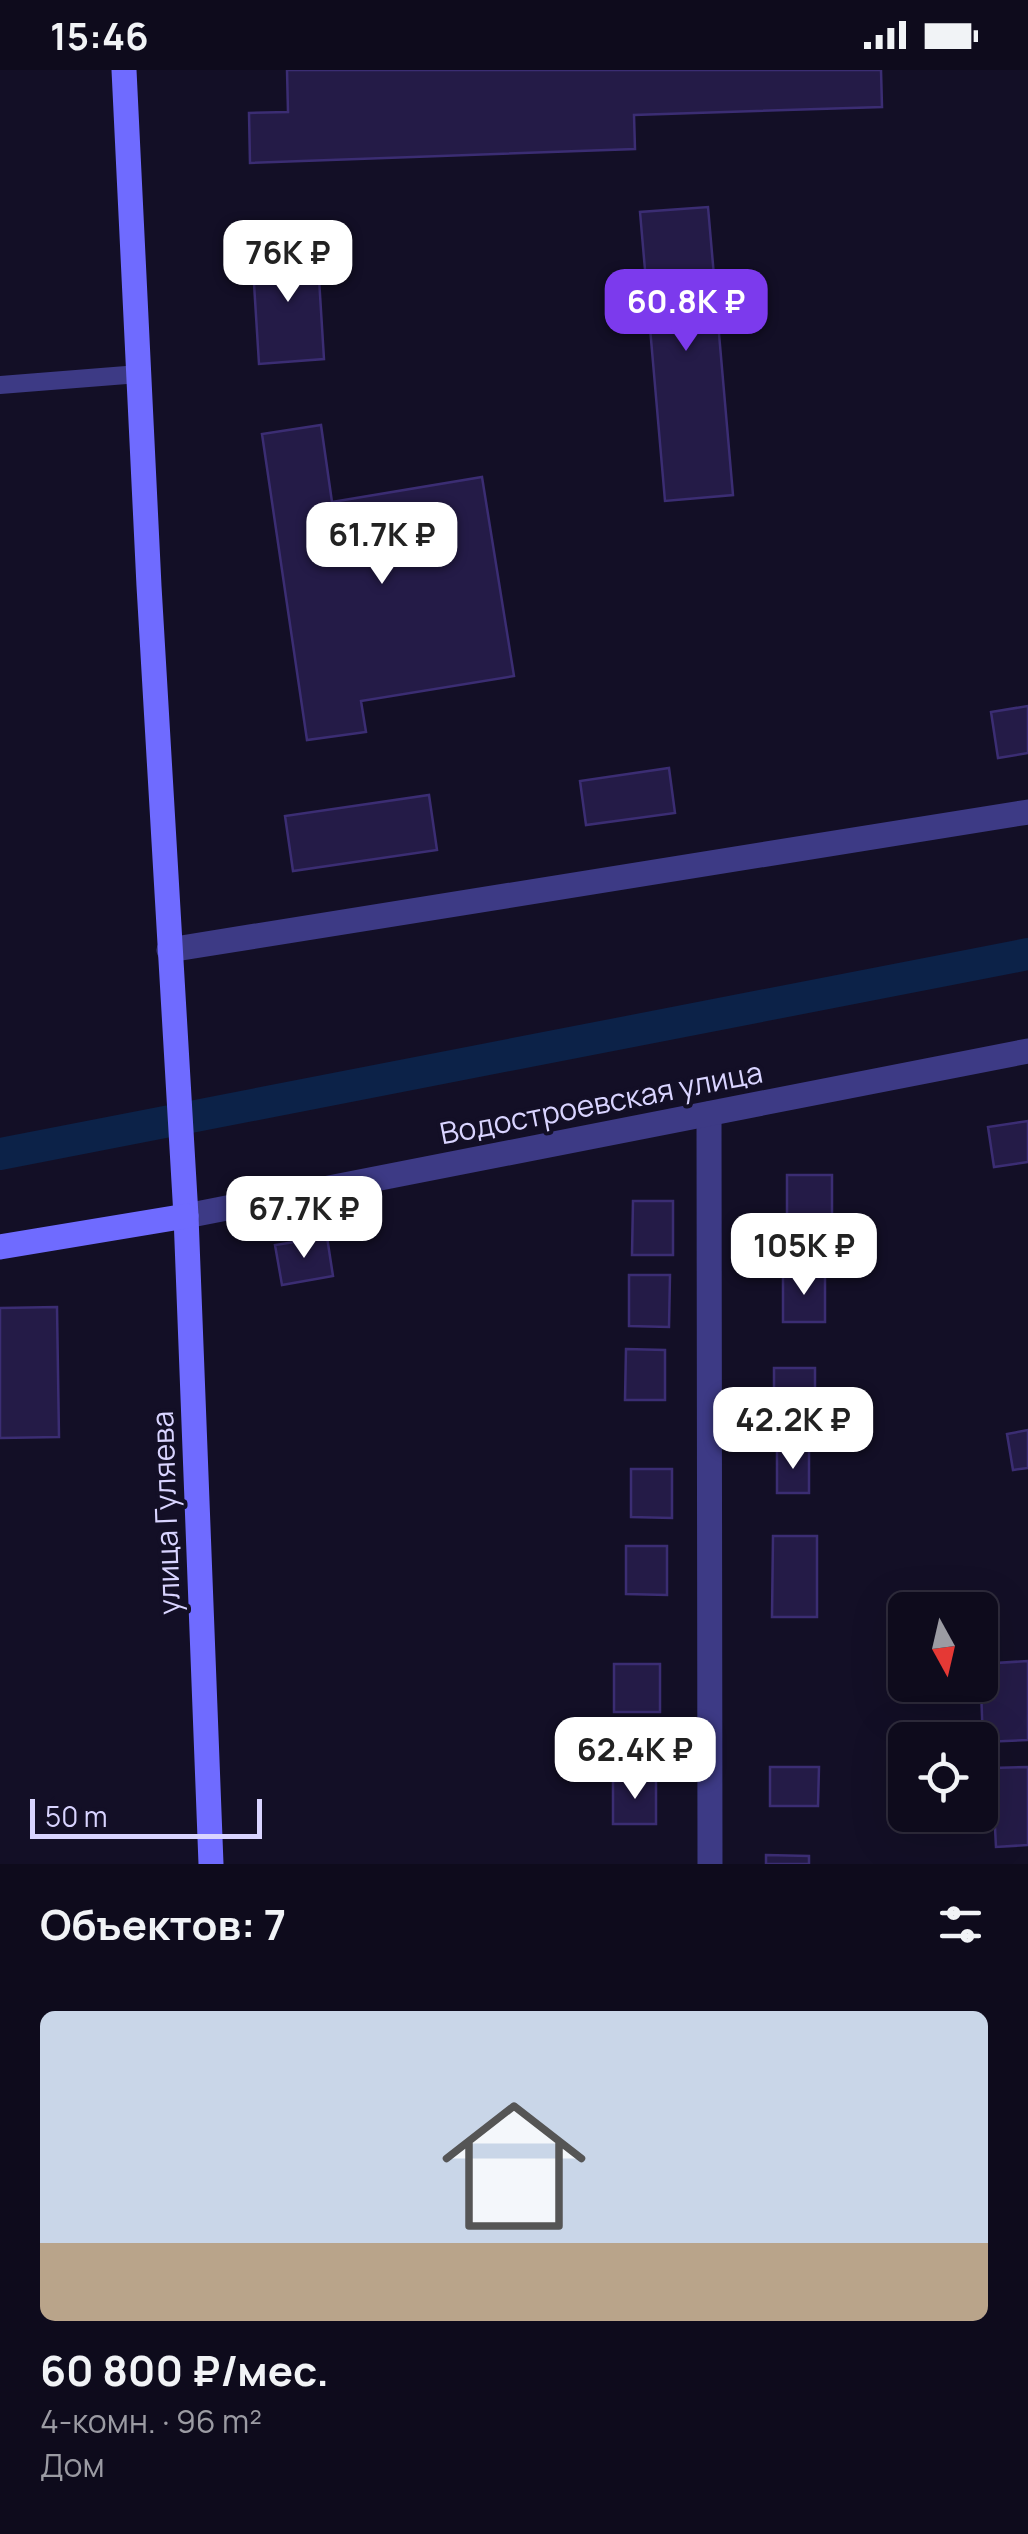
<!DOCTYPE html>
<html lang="ru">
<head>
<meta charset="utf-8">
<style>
	:root { --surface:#0e0b1c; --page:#171425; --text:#f1f3f6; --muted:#9b9ba3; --line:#2e2b3b; --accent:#7c3aed }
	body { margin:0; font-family:Manrope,sans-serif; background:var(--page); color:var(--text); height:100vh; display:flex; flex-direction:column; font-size:38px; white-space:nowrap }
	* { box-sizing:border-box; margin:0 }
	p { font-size:32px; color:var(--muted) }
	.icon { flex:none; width:55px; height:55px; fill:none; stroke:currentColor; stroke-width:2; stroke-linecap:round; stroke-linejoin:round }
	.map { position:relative; height:1794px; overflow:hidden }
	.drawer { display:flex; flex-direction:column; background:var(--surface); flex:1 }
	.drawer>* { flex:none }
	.needle { width:65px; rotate:172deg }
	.controls { position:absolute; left:888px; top:1522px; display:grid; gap:20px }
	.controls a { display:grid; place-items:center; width:110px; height:110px; border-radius:15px; background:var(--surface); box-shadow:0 10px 40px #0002,0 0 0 2px var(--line); font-size:50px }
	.scale { position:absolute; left:30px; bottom:25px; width:232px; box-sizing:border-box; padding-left:10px; border:5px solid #d9d4ff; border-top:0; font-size:28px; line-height:35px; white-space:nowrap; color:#d9d4ff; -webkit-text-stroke:8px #130f26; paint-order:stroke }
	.price { position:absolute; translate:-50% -85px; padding:0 22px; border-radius:20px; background:#fff; color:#222; font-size:32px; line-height:65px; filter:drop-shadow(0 2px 5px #0008) }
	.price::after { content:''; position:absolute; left:50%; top:60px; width:30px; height:22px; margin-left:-15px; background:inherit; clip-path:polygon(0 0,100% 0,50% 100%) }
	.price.active { background:var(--accent); color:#fff }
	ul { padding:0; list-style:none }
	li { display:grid; align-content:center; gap:20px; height:530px; padding:0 40px }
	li+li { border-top:2px solid var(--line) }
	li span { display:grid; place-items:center; height:310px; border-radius:15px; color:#555 }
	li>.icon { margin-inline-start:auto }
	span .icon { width:180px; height:180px; fill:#fffc; stroke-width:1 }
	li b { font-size:42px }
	h2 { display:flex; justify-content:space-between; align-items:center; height:120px; padding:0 40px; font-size:42px }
	.status { display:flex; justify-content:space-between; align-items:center; height:70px; padding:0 50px; background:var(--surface); direction:ltr }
	.status svg { height:28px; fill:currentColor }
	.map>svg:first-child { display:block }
</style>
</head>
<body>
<div class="status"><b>15:46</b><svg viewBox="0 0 49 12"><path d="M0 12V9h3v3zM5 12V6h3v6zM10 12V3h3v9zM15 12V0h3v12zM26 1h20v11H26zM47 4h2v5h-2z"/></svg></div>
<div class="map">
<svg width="1028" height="1794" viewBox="0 0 1028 1794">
	<rect width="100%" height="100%" fill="#130f26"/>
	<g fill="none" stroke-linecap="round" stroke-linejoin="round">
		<path stroke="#0c2248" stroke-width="32" d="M0 1084 1028 884"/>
	</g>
	<g fill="#241b47" stroke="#3b2d73" stroke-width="2.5">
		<path d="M287 0H881L882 37 634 45 635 79 250 93 249 43 288 42Z"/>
		<path d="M708 137 733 425 665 431 640 142Z"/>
		<path d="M317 176 324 289 259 294 252 181Z"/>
		<path d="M321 355 332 432 482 407 514 606 361 631 366 662 307 670 262 364Z"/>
		<path d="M1028 636V683L998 688 991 642Z"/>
		<path d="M669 698 675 743 586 755 580 711Z"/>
		<path d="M429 725 437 780 293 801 285 746Z"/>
		<path d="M1028 1051V1092L994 1097 988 1057Z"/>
		<rect x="787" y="1105" width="45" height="41"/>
		<path d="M633 1131H673V1185H632Z"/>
		<path d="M327 1167 333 1206 282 1215 275 1175Z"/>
		<rect x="783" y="1203" width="42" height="49"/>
		<path d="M629 1205H670L669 1257 629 1256Z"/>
		<path d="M57 1237 59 1367 0 1368V1238Z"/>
		<path d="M626 1279 665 1280V1330H625Z"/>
		<rect x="774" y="1298" width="41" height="47"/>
		<path d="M1028 1360V1398L1013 1400 1007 1364Z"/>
		<path d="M809 1380V1423H777V1381Z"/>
		<path d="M631 1399H672V1448L631 1447Z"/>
		<path d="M773 1466H817V1547H772Z"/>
		<path d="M626 1476H667V1525L626 1524Z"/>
		<path d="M1028 1591V1670L983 1672 980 1594Z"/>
		<rect x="614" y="1594" width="46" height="48"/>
		<path d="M770 1697H819L818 1736H770Z"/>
		<path d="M1028 1697V1775L996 1777 992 1698Z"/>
		<path d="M656 1710V1754H613V1711Z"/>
		<path d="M766 1785 809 1786V1794H766Z"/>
	</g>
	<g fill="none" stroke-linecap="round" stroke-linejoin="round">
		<path stroke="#3d3a85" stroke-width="18" d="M0 315 139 304"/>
		<g stroke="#3d3a85" stroke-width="25">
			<path d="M169 880 1028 742"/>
			<path d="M709 1044 710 1794"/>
			<path d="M186 1146 1028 981"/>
		</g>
		<g stroke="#6f6bff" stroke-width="25">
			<path d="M124 0 149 516 186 1146 211 1794"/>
			<path d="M0 1177 186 1146"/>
		</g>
	</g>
	<g text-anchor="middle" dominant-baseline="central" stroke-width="8" stroke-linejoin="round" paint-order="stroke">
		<g font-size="30" fill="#d9d4ff" stroke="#130f26">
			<text transform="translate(601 1032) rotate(-11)">Водостроевская улица</text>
			<text transform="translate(165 1443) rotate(-92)">улица Гуляева</text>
		</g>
	</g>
</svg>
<div class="controls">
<a><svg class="needle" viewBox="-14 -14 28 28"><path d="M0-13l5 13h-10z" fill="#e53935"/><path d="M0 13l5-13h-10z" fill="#9b9ba3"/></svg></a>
<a><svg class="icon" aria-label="locate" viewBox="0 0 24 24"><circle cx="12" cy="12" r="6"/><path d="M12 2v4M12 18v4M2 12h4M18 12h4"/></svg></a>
</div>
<div class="scale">50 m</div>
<b class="price" style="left:288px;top:235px">76K ₽</b>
<b class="price active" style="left:686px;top:284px">60.8K ₽</b>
<b class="price" style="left:382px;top:517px">61.7K ₽</b>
<b class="price" style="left:304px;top:1191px">67.7K ₽</b>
<b class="price" style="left:804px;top:1228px">105K ₽</b>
<b class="price" style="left:793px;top:1402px">42.2K ₽</b>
<b class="price" style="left:635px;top:1732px">62.4K ₽</b>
</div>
<section class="drawer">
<h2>Объектов: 7<svg class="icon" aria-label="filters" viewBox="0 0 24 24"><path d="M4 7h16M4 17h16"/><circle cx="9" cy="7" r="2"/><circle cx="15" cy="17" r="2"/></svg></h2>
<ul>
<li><span style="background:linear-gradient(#c9d6e8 75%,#b9a48a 0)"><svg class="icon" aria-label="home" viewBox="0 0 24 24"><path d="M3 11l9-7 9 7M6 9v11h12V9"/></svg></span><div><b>60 800 ₽/мес.</b><p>4-комн. · 96 m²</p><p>Дом</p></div></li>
</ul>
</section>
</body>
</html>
